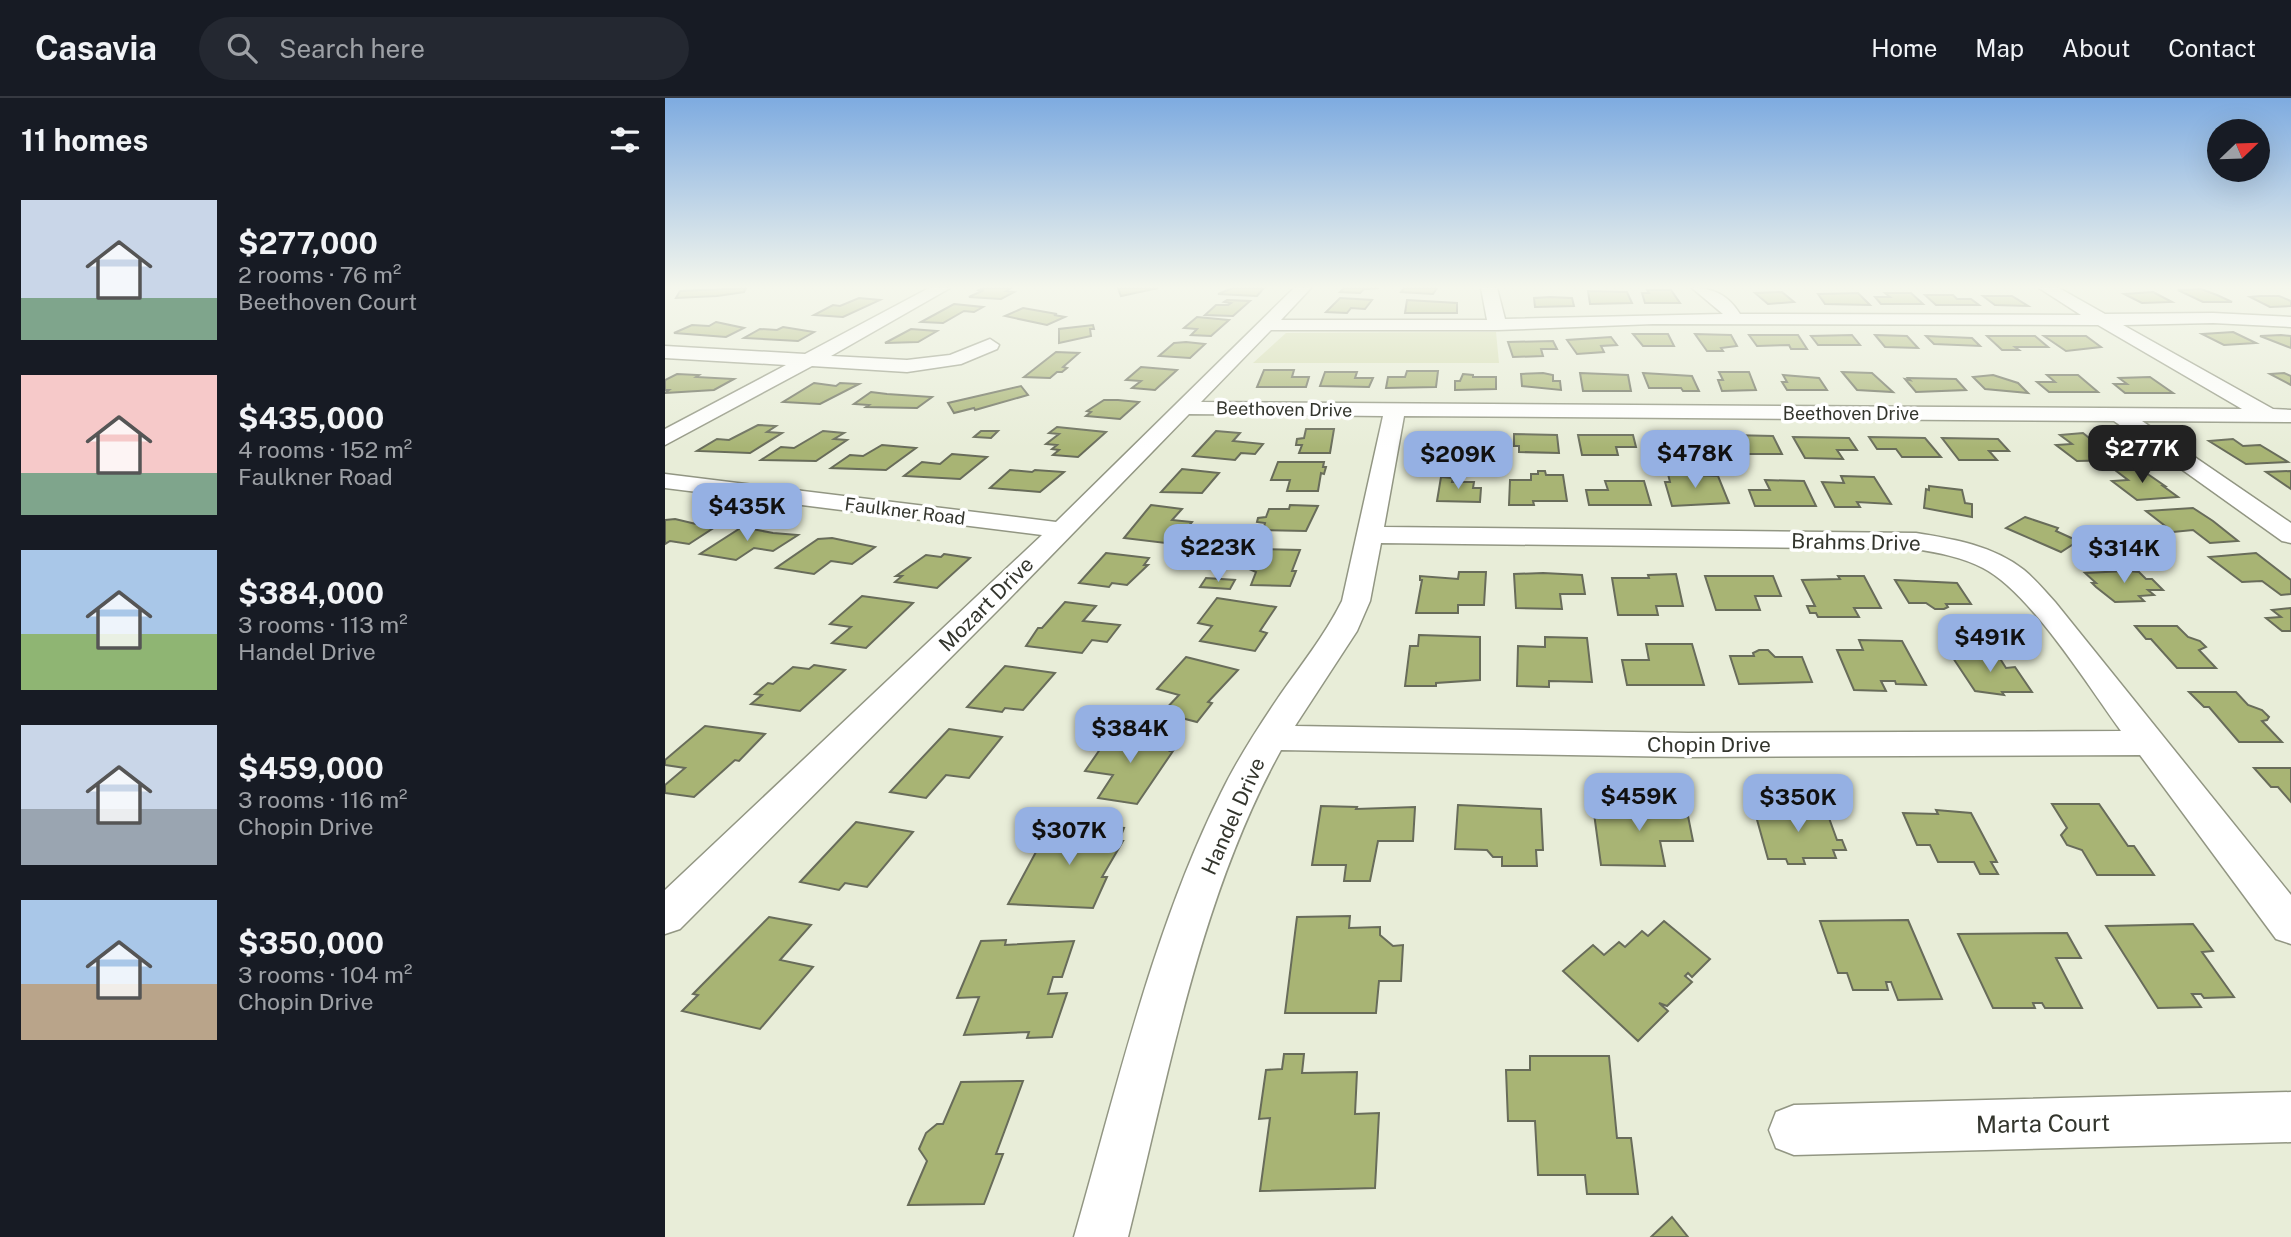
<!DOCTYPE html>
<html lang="en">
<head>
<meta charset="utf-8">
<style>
	:root { --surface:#171b24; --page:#242831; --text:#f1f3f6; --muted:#9ea1a6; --line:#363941; --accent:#95b0e3 }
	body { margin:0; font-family:"Public Sans",sans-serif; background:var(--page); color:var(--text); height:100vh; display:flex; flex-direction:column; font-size:26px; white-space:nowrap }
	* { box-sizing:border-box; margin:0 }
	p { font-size:23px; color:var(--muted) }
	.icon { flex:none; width:38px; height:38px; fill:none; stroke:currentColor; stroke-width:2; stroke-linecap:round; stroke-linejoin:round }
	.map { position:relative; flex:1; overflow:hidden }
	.sheet { display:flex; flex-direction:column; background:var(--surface); width:665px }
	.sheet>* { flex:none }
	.needle { width:46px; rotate:67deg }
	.fabs { position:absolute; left:1542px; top:21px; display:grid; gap:14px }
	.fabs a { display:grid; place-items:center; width:63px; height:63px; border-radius:50%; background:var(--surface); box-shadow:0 7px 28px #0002; font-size:35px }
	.price { position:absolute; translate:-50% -60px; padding:0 16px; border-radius:14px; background:var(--accent); color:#111; font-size:23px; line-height:46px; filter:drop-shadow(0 2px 4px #0008) }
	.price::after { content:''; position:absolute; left:50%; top:42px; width:21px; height:16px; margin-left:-10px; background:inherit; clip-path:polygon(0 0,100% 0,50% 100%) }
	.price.selected { background:#222; color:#fff }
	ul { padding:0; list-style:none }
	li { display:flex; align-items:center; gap:21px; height:175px; padding:0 21px }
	li span { display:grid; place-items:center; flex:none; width:196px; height:140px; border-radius:0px; color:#555 }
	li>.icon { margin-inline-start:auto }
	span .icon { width:84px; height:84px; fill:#fffc; stroke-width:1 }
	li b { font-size:30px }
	h2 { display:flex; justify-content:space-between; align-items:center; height:84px; padding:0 21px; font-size:30px }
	header { display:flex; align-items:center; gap:42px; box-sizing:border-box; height:98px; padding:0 35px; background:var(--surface); border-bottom:2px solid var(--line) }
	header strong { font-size:33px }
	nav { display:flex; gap:38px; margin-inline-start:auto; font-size:24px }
	.search { width:490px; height:63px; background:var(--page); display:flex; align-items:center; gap:18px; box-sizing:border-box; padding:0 24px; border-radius:38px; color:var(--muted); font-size:26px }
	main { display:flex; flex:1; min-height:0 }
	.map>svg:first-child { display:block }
</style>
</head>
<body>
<header>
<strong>Casavia</strong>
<div class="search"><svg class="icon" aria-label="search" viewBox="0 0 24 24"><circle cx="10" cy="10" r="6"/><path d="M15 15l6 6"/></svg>Search here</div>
<nav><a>Home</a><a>Map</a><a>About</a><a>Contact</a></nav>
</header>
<main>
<section class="sheet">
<h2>11 homes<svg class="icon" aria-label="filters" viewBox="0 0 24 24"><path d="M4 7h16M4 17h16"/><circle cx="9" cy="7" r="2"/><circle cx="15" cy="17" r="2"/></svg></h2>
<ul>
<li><span style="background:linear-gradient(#c9d6e8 70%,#7fa58c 0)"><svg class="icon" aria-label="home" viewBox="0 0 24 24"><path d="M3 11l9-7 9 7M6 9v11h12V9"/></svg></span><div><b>$277,000</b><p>2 rooms · 76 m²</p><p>Beethoven Court</p></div></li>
<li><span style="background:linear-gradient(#f6c9c9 70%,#7fa58c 0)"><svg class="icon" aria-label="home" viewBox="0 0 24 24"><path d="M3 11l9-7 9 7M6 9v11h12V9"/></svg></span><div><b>$435,000</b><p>4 rooms · 152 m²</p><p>Faulkner Road</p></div></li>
<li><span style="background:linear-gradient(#a9c7e8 60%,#8fb573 0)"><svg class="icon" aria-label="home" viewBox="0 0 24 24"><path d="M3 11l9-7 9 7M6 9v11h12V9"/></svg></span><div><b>$384,000</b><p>3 rooms · 113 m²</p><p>Handel Drive</p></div></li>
<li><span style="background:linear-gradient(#c9d6e8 60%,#9aa5b1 0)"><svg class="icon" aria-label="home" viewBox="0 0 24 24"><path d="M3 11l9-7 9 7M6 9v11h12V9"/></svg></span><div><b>$459,000</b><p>3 rooms · 116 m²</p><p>Chopin Drive</p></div></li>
<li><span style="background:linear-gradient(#a9c7e8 60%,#b9a48a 0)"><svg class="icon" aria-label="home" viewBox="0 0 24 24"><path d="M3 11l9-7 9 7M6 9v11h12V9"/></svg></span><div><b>$350,000</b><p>3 rooms · 104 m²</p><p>Chopin Drive</p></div></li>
</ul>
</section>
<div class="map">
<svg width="1626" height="1139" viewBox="0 0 1626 1139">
	<rect width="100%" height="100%" fill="#e8edd8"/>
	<path fill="#d4dcb1" d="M831 234 834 265H588L621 235Z"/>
	<g fill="#a8b474" stroke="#686c5a" stroke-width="2">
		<path d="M81 190 79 194 52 198 11 200 15 193Z"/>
		<path d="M317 190H346L341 193 349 194 336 201 304 199 319 192H314Z"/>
		<path d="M453 190H493L456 198Z"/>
		<path d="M568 190H599L592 198 553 196Z"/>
		<path d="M679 190H714L699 191 695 195 675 194Z"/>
		<path d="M739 190H772L768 196 736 194Z"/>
		<path d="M1536 191 1552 197 1567 204H1538L1513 192Z"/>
		<path d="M982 192H1006L1015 205H980L977 195H984Z"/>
		<path d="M923 193 962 194 967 205 925 206Z"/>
		<path d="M1117 194 1129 204 1103 206 1090 195Z"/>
		<path d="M1488 194 1507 204 1477 205 1459 196Z"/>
		<path d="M1193 195 1205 207 1160 206 1153 196Z"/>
		<path d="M1220 195H1246L1258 206H1216L1210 199H1225Z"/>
		<path d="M1260 197H1288L1292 201H1306L1314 207H1271Z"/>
		<path d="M1318 198H1347L1363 208 1330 207Z"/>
		<path d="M1595 198H1614L1626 203V208L1605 209 1585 199Z"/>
		<path d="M885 199 907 200 909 208 870 209 869 200Z"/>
		<path d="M194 200 215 202 178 219 149 217 168 207 175 208Z"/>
		<path d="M675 200 707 202 700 211 686 210 682 215 661 214Z"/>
		<path d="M562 202 585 203 568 218 540 217 551 207H563L566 205 559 204Z"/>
		<path d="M742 202 792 205V215H740Z"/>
		<path d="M289 206 318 209 309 214 299 213 278 225 256 224Z"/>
		<path d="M358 210 392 216 389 217 400 219 382 227 340 218Z"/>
		<path d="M532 219 564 222 546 238 526 237 532 231 519 230Z"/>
		<path d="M51 224 79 230 61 239 9 235 27 227 44 228Z"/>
		<path d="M428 227 429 231H425L426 238 394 245V231Z"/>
		<path d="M118 229 149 234 133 243 79 240 95 231 112 232Z"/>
		<path d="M246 231 272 233 253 244 220 245Z"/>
		<path d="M1568 234 1591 245 1559 247 1537 236Z"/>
		<path d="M968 236H1003L1009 248H978Z"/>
		<path d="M1030 236 1066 237 1072 248 1056 250 1058 253H1042Z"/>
		<path d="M1084 237H1133L1142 251H1126L1124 247 1092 248Z"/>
		<path d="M1187 237 1195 247H1153L1146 238Z"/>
		<path d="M1210 237 1242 238 1253 250 1220 249Z"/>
		<path d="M1616 237 1626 238V250L1595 238Z"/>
		<path d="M1261 238 1307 240 1315 248 1269 246Z"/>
		<path d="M1322 238H1370L1383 249H1350L1354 252H1337Z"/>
		<path d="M1379 238H1421L1436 249 1401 253Z"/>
		<path d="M946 239 952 247 936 248 939 254 912 256 902 242Z"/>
		<path d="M888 243 892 251H876L878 258 848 259 843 244Z"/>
		<path d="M509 245 521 244 540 246 525 260 494 258Z"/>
		<path d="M391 254 414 255 398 269 402 270 397 274H392L385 280 359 279Z"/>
		<path d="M476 269 512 272 490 292 467 290 476 283 461 282Z"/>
		<path d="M599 272H629L627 279H644L641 289H592Z"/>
		<path d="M742 273H773L771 289 721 290 723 279H740Z"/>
		<path d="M660 274H692L690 280H708L704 289 655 288Z"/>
		<path d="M1054 274H1084L1091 292 1057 293 1053 282H1058Z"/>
		<path d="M1177 274 1207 275 1228 294 1192 292Z"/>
		<path d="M878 275 888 277V283H895L896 292 857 288 856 276Z"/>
		<path d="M915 275 963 277 966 293H918Z"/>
		<path d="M978 275 1027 278 1034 293H1018L1016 290H984Z"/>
		<path d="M1619 275 1626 278V287L1605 276Z"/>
		<path d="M12 276 34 277 31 279 69 281 49 292 0 295 4 292H0V282Z"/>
		<path d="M798 276 808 277V279H831V291L790 292V283H795Z"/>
		<path d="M1118 277 1154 280 1162 292H1122L1117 284H1122Z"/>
		<path d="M1328 277 1353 285 1363 295 1320 291 1308 279Z"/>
		<path d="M1382 277H1413L1433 294H1384L1372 284H1390Z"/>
		<path d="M1485 279 1508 295H1460L1449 286H1462L1454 280Z"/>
		<path d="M1243 280 1291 281 1301 292 1251 294 1240 281 1245 282Z"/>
		<path d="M149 285 171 288 175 285 194 286 155 306 118 304Z"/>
		<path d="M356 288 363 297 310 312 309 310 289 315 283 305Z"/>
		<path d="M206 294 222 296 267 299 252 310 201 309 204 307 189 306Z"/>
		<path d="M439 302H453L474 304 455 321 421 318 426 314 422 313Z"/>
		<path d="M93 327 111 328 102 334 117 335 85 355 32 353 52 341 64 342Z"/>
		<path d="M392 329 441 334 413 359 388 357 394 352 387 351 392 347 381 346 394 336 384 335Z"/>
		<path d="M641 331H669L665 355H634L637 347H631L632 341 639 340Z"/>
		<path d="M158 333 179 335 169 341 182 342 151 363 96 362 116 349 129 350Z"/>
		<path d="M316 333H333L326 340 309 339Z"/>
		<path d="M551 333 575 335 568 343 598 346 590 356 576 355 570 362 528 358Z"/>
		<path d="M1418 335 1439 352 1454 362 1412 363 1391 347 1407 346 1395 337Z"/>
		<path d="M849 336 892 337 894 355 854 354V348H849Z"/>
		<path d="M767 337H822L821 350 802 349 801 358H764Z"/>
		<path d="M913 337H968L971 349H951L953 357H917Z"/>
		<path d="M1065 337 1108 338 1117 356H1077L1074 349H1070Z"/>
		<path d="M984 338H1037L1043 351H1023L1026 360H990Z"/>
		<path d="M1128 339 1184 340 1192 352H1172L1178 361 1140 360Z"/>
		<path d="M1204 339 1260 340 1276 359H1237L1231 351H1212Z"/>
		<path d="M1277 340 1333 341 1344 353H1324L1332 362H1294Z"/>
		<path d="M1568 341 1578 348 1595 347 1623 364 1581 366 1544 343Z"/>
		<path d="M217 347 251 350 221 372 166 370 185 357 198 358Z"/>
		<path d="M287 356 322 359 295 381 239 378 257 364 275 366Z"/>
		<path d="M613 364H659L658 369H661L659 376 656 375 653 393H622L625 382H606Z"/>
		<path d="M1474 370 1500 388H1498L1513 399 1472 402 1447 383 1463 382 1450 372Z"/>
		<path d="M517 371 554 375 537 395 496 394Z"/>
		<path d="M345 372 367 374 370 372 399 374 375 394 325 390Z"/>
		<path d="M873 373H880L881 377H898L902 403H868L869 407H844L845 382H866V376H873Z"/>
		<path d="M1626 373V391L1601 374Z"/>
		<path d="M1003 376 1053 378 1064 405 1007 408 1000 384H1005Z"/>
		<path d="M1176 378 1209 379 1226 406 1192 404 1195 409H1170L1157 384 1179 385Z"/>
		<path d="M776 379 788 380 787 384H809L808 390H816L815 404 772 403Z"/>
		<path d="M1100 382 1139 383 1151 408H1090L1084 392H1105Z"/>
		<path d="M940 383H979L986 407H924L921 392H943Z"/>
		<path d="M1264 388 1297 392 1300 405 1307 406V419L1259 410 1261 391 1264 392Z"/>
		<path d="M486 407 517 411 507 422 527 424 509 446 459 440Z"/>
		<path d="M625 407 653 408 641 433 598 432 600 425 592 424 593 420 601 419 604 411H624Z"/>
		<path d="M1528 410 1548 423 1573 443 1545 445 1528 432 1508 434 1481 413Z"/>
		<path d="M1360 419 1393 430 1391 433 1413 443 1396 454 1341 430Z"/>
		<path d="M10 421 31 426 53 427 24 446 5 443 0 446V422Z"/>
		<path d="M77 429 108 435 133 437 108 453 89 450 71 462 35 456Z"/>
		<path d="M167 440 210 449 187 466 166 463 149 476 111 470 153 441Z"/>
		<path d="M600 451 635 452 627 473H631L625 488 586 487 591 474 584 471 586 466 595 463Z"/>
		<path d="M441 455 484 460 479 467H483L462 487 447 485 444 489 414 485Z"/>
		<path d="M1591 455 1626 482V496L1616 497 1597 483 1577 484 1544 459Z"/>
		<path d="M279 456 305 460 272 490 230 484 237 478H231L261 457 276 459Z"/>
		<path d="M1462 473 1474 474 1481 481H1487L1498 492H1483L1489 497 1474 498 1479 503 1450 504 1431 489 1427 485H1431L1420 475Z"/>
		<path d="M794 474H821L819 507H793V515H751L757 482H755V478L793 481Z"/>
		<path d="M878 475 917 477 920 496H895L897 511 851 510 849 476Z"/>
		<path d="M1011 476 1018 508H991L993 517H953L947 480H984L983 477Z"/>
		<path d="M1040 478H1108L1116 498H1090L1095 512H1051Z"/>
		<path d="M1173 478H1199L1216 510H1189L1194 519H1153L1151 515H1145L1142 508H1150L1137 482 1175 481Z"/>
		<path d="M541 480 570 482 565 491 535 489Z"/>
		<path d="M1230 482 1292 485 1306 506H1281L1283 509 1279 511H1270L1261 505H1244Z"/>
		<path d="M197 498 248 505 201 550 167 545 186 529 165 526Z"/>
		<path d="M552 500 611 509 595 533 602 535 590 553 535 543 547 528 533 525Z"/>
		<path d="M400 504 431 508 418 523 455 527 442 544 427 542 417 555 361 548 373 530H377Z"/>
		<path d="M1626 510V533H1617L1601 520 1616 519 1607 512Z"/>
		<path d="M1470 528H1512L1523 539 1535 543 1541 549 1534 552 1551 570H1512L1486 541H1481Z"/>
		<path d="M754 537 815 539V582L771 585V588H740L745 548H753Z"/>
		<path d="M880 539 922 540 927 584 884 583V589L852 588 853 548 880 549Z"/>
		<path d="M1194 542 1237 543 1261 587 1231 586 1230 583H1216L1221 593 1189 592 1172 552H1198Z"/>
		<path d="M981 546H1027L1039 587H962L957 562H984Z"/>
		<path d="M1094 552H1103L1110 559H1137L1147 584 1074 586 1065 558H1089L1088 555Z"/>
		<path d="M1287 552H1300L1305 559H1334L1341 570 1350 569 1367 594H1337L1339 597 1310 593 1288 560 1292 559Z"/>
		<path d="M521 559 573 572 543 604 547 605 532 624 497 615 514 597 492 591Z"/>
		<path d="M149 567 180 572 135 613 86 606 97 597 90 596 103 585 108 586 128 569 144 571Z"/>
		<path d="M340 568 390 575 358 612 340 610 337 614 302 609Z"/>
		<path d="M1524 594H1571L1583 607 1597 612 1604 619 1602 622 1597 623 1617 644H1574L1544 609H1539Z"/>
		<path d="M40 628 100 636 74 663 70 662 29 699 0 695V687L20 670 0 667V662Z"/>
		<path d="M284 631 337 639 304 680 281 677 261 700 225 694Z"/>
		<path d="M447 634 511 643 505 653H508L472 706 433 700 448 677 420 673Z"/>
		<path d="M1589 670H1626V704L1613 689H1606Z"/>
		<path d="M1387 706H1434L1463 748H1469L1489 777H1432L1417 752 1402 747 1396 737 1402 730Z"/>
		<path d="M793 707 876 711 878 752H871L872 768H837V759H828L822 752 790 751Z"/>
		<path d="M988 707 1021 708 1028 743H995L1000 768 936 767 928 708 988 710Z"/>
		<path d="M656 708 692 709 691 711 750 709 748 743H713L705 783H679L681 767H647Z"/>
		<path d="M1160 709 1172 742H1177L1181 752H1168L1171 760H1138L1140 766H1123L1121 761H1103L1089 711Z"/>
		<path d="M1271 712 1306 715 1332 764H1326L1333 776H1315L1309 764H1273L1265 747H1252L1238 715 1273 716Z"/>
		<path d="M191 724 248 734 202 789 180 785 174 792 135 784Z"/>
		<path d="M386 726 459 730 454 743H458L437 779H442L428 810 343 806Z"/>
		<path d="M685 818 684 830 715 829V837L728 848 738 847 736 883H714L711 915H620L632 819Z"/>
		<path d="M104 819 146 827 115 862 148 869 95 931 17 913 33 897 28 896Z"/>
		<path d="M1243 822 1277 901 1233 902 1226 884H1221L1223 892H1188L1182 875H1173L1155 823Z"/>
		<path d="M999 823 1045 861 1027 879 1023 875 1020 878 1027 884 1002 908 994 905 1003 913 973 943 898 873 928 847 939 857 954 844 960 849 977 833 983 838Z"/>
		<path d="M1528 826 1548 853 1537 854 1569 899 1539 900 1536 896H1527L1536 909 1493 910 1441 828Z"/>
		<path d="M1402 835 1416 860H1391L1417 910H1380L1377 905H1368L1370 910H1328L1293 836Z"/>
		<path d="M341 842 340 847 409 843 397 879H388L383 896 402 895 387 939 362 940 364 934 299 937 314 899 292 900 316 843Z"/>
		<path d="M619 956H639L637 975 692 974 690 1016 714 1015 710 1090 595 1093 605 1020 594 1021 601 972 617 971Z"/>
		<path d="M865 958H944L952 1040H966L973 1096H922L920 1077H873L870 1023H843L841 972H865Z"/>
		<path d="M358 983 331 1056H338L319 1106 243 1107 262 1063 254 1051 261 1035 272 1026H278L296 984Z"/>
		<path d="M1007 1119 1023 1139H986Z"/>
	</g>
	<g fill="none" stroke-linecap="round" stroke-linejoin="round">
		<defs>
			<g id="minor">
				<path d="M264 190H285L166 258 242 262 285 257 325 241 334 247 332 251 296 266 242 274 147 268 0 347V331L121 267 0 260V248L140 256Z"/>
				<path d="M629 190H646L616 222H822L816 190H832L840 221 1058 216 1027 190C1049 190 1063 197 1075 216L1416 217 1374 190H1394L1440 216 1548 215 1626 219V229L1548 225 1458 227 1608 311 1626 312V324L1477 323 1626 425V445L1617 443 1449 323 739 318 719 429 1251 435C1289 441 1329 448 1359 472 1371 482 1380 493 1390 504L1626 797V846L1611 841 1475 657 1023 659 616 652C534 801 504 976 463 1139H409C451 993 488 831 556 695 572 662 592 631 613 600 635 568 659 539 677 503L718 318 524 316 343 502 15 831 0 836V792L377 437 0 390V376L391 424ZM988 226 1433 227 1577 311 536 304 606 232H832ZM716 445 1251 451C1274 455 1297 459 1318 470 1365 494 1423 588 1456 633L1023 635 630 628 692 533 705 503Z"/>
				<path d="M1626 994V1044L1129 1057 1111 1050 1104 1032 1111 1014 1129 1007Z"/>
			</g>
		</defs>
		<use href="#minor" stroke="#929683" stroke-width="3"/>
		<use href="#minor" fill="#fff" fill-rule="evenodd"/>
	</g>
	<linearGradient id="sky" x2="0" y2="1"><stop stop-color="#7eabe0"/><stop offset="0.54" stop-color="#f5f7ed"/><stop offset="1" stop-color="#f5f7ed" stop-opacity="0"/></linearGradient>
	<rect width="1626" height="350" fill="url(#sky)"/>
	<g text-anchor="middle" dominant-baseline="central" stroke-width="7" stroke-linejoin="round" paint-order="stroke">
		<g font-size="18" fill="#33352d" stroke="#fff">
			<text transform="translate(619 311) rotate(1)">Beethoven Drive</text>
			<text x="1186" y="315">Beethoven Drive</text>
			<text transform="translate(240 413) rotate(7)">Faulkner Road</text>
		</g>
		<g font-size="21" fill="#33352d" stroke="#fff">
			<text transform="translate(1191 444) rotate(1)">Brahms Drive</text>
			<text transform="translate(321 506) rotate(-45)">Mozart Drive</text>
			<text x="1044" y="646">Chopin Drive</text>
			<text transform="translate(568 718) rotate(-66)">Handel Drive</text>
		</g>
		<g font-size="24" fill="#33352d" stroke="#fff">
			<text transform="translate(1378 1025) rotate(-1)">Marta Court</text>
		</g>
	</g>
</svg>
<div class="fabs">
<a><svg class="needle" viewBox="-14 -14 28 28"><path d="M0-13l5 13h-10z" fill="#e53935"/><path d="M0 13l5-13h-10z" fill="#9ea1a6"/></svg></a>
</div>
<b class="price selected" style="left:1477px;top:387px">$277K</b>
<b class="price" style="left:1030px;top:392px">$478K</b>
<b class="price" style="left:793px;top:393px">$209K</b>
<b class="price" style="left:82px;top:445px">$435K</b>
<b class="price" style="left:553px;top:486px">$223K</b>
<b class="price" style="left:1459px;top:487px">$314K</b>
<b class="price" style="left:1325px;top:576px">$491K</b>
<b class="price" style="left:465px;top:667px">$384K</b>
<b class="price" style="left:974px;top:735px">$459K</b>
<b class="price" style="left:1133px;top:736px">$350K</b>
<b class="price" style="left:404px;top:769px">$307K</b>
</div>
</main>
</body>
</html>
